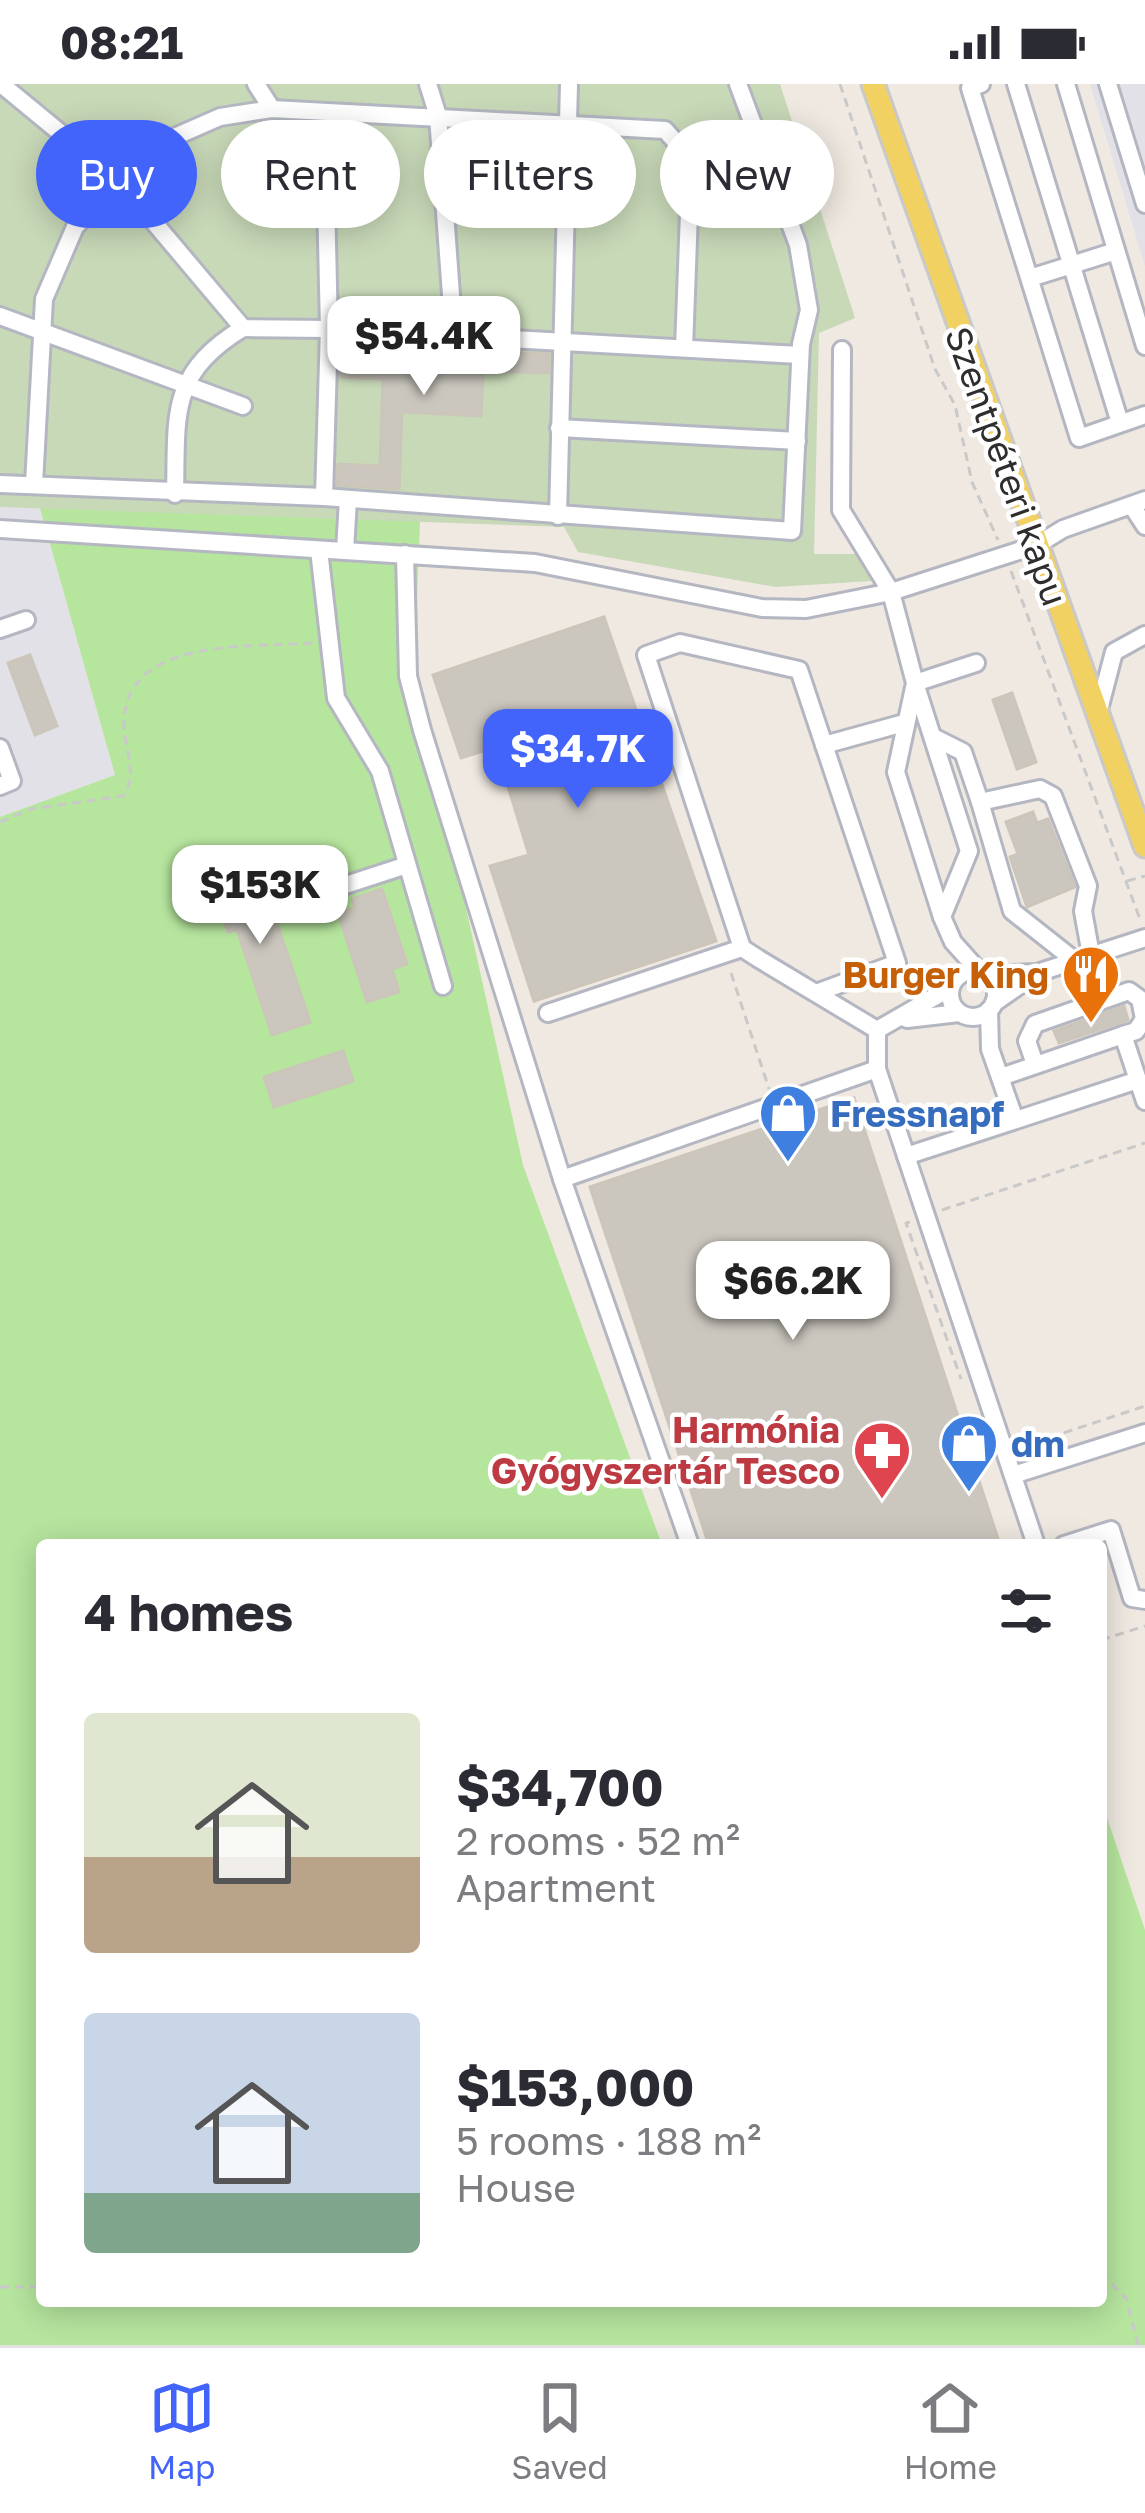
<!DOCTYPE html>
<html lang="en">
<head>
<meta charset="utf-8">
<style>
	:root { --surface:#fff; --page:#f2f2f3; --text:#2b2b33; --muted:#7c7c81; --line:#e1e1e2; --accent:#4264fb }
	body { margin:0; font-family:"Golos Text",sans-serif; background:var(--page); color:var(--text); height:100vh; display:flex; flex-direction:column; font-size:45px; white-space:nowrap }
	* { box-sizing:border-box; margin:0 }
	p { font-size:39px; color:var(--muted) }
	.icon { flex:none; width:66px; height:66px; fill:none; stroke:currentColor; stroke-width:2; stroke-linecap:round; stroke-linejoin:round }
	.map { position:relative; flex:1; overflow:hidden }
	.side { position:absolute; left:36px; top:1455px; width:1071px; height:768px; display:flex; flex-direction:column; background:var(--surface); border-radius:12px; box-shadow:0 6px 30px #0003 }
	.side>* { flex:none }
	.banner { position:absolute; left:36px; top:36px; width:1074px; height:108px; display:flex; gap:24px }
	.price { position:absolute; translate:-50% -102px; padding:0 27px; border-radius:24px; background:#fff; color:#222; font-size:39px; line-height:78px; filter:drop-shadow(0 3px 6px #0008) }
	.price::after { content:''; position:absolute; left:50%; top:72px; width:36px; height:27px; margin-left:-18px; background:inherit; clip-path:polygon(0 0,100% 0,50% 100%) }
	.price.current { background:var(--accent); color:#fff }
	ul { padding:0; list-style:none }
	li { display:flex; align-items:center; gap:36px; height:300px; padding:0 48px }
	li span { display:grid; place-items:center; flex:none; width:336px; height:240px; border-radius:12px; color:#555 }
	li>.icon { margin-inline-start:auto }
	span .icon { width:144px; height:144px; fill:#fffc; stroke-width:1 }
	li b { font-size:51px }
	h2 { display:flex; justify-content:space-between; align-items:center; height:144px; padding:0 48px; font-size:51px }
	.chip { padding:0 42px; border-radius:54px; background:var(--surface); box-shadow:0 6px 30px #0003; font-size:42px; line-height:108px }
	.chip.current { background:var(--accent); color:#fff }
	.status { display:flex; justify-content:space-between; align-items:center; height:84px; padding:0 60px; background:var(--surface); direction:ltr }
	.status svg { height:33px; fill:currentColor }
	.tab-bar { display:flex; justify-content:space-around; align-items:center; height:168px; border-top:3px solid var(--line); background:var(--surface); font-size:33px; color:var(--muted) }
	.tab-bar a { display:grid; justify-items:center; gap:6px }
	.tab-bar .current { color:var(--accent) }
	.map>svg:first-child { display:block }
</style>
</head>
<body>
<div class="status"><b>08:21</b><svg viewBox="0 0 49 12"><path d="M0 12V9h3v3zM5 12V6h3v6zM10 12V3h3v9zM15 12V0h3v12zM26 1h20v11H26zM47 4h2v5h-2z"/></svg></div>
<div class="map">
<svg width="1145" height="2261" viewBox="0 0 1145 2261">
	<rect width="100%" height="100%" fill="#efe9e1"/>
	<g fill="#e3e1e8">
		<path d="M1090 0H1145V182Z"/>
		<path d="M0 423 40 424 115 691 0 733Z"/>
	</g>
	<path fill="#b6e59e" d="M40 424 420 437 414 590 523 1081 662 1461H42V2217H1101V1716L1145 1846V2261H0V733L115 691Z"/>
	<path fill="#c8d9b8" d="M0 0H780L855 234 819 249 814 470H865L871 497 776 503 578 468 564 443 0 423Z"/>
	<g fill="#cbc7bf" stroke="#cbc5ba" stroke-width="3">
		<path d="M487 268 549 270V289L483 287 481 332 402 328 399 405 337 401 338 380 380 382 383 295 340 293 341 271 421 274V269L487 272Z"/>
		<path d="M604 533 716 857 534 917 490 782 529 771 496 663 461 674 433 591Z"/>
		<path d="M30 571 57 642 35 651 8 579Z"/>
		<path d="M1012 609 1036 678 1017 685 993 616Z"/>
		<path d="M1033 728 1037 739 1048 735 1075 803 1027 823 1010 773 1018 770 1006 738Z"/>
		<path d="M247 777 263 829 276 836 310 938 272 951 237 846 228 848 208 790Z"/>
		<path d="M382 805 407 880 392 885 399 908 367 918 338 829 355 824 352 815Z"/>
		<path d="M1124 922 1128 936 1059 959 1054 947Z"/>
		<path d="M343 967 353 997 274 1023 264 993Z"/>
		<path d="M854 1014 1000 1461H709L590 1103Z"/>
	</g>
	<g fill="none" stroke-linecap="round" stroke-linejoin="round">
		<defs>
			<g id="minor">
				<path d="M1 0 120 98 243 244 329 245 326 115"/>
				<path d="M256 0 272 25"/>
				<path d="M428 0 438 32 454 252"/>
				<path d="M981 0 970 4 1079 354 1145 331"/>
				<path d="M1016 0 1120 339"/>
				<path d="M1066 0 1145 262"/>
				<path d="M1108 0 1145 120"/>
				<path d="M1030 194 1116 167"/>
				<path d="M0 232 243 322"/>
				<path d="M559 344 797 357"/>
				<path d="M0 400 324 413 792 447 801 260 809 226 798 161 738 0"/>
				<path d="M34 400 44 215 75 143 147 65 220 33 272 25 665 46 691 75 684 264"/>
				<path d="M175 410C177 331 168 290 243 244"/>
				<path d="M324 413 329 245 800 271"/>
				<path d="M1132 422 1145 442"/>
				<path d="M558 432 569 0"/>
				<path d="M0 445 535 479 762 524 806 525 891 508 841 426 842 266"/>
				<path d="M319 466 336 614 380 687 443 902"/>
				<path d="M345 467 348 415"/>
				<path d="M405 470 408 592 422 646 562 1095 690 1461"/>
				<path d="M0 545 26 536"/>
				<path d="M1097 633 1114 568 1145 551"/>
				<path d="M933 653 963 668 980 718 1040 705 1053 712 1088 802 1083 827 1091 871"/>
				<path d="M824 661 904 639"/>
				<path d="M0 664 12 697 0 702"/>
				<path d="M980 718 1012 827 1074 876"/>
				<path d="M275 824 407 781"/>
				<path d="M942 833 969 767 915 599 976 579"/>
				<circle cx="973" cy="910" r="23"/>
				<path d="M979 887 953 858 942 833 896 688 915 599 891 508 1037 461 1063 445 1145 416"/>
				<path d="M987 891 1037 889 1145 854"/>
				<path d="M816 909 897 879 799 586 680 559 646 571 742 864 759 875 877 946V985L1036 1461"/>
				<path d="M994 919 1037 889"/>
				<path d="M989 926 990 965 1015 1036"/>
				<path d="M548 929 742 864"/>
				<path d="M907 935 959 929"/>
				<path d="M877 946 950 904"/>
				<path d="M1035 980 1027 957 1035 940 1129 907 1140 915 1144 935 1136 947 1123 951"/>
				<path d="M1001 993 1123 951 1145 1017"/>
				<path d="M906 1072 1138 996"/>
				<path d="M562 1095 877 985"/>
				<path d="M1013 1391 1145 1349"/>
				<path d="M1064 1461 1111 1446 1132 1514 1145 1516"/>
			</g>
			<path id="major" d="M873 0 1145 762"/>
		</defs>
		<use href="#minor" stroke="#b4b7c1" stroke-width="22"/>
		<use href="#major" stroke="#c9c9c9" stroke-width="27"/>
		<g stroke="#c9c9c9" stroke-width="3" stroke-dasharray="9 6" stroke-linecap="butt">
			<path d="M840 0 935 285 955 321 972 398 998 456"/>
			<path d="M1011 487 1141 838"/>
			<path d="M0 738 31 725 123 712C139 690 124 666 124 640 124 551 253 564 315 559"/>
			<path d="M1127 797 1145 792"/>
			<path d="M731 889 769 1005"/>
			<path d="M942 1126 1145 1059"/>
			<path d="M910 1138 906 1139 961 1295"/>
			<path d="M1021 1363 1145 1322"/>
			<path d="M1101 1556 1145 1542"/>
			<path d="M1101 2189 1126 2214 1138 2261"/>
			<path d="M0 2203H42"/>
		</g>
		<use href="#minor" stroke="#fff" stroke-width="16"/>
		<use href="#major" stroke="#f2d163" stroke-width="21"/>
	</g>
	<defs>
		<symbol id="restaurant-pin" viewBox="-11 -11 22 30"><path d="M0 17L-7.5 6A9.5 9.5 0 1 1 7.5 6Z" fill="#e8710a" stroke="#fff"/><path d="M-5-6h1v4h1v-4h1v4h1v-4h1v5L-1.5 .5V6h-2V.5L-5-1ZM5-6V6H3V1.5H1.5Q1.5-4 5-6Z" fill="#fff"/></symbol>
		<symbol id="shop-pin" viewBox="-11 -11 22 30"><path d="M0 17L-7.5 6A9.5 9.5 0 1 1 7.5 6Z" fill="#3f7fe0" stroke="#fff"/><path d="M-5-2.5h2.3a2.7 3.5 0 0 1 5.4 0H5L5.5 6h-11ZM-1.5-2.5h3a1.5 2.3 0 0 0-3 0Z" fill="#fff"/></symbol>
		<symbol id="pharmacy-pin" viewBox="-11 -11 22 30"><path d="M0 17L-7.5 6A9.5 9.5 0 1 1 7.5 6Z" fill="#e0444e" stroke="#fff"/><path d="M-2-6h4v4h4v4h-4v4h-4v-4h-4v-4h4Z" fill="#fff"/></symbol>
	</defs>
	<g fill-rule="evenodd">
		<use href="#restaurant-pin" x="1058" y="857" width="66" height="90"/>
		<use href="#shop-pin" x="755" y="996" width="66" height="90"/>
		<use href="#shop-pin" x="936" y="1326" width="66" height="90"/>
		<use href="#pharmacy-pin" x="849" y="1333" width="66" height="90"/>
	</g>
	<g text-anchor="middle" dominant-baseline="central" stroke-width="9" stroke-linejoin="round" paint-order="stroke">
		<g font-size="36" fill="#2e2e2e" stroke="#fff">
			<text transform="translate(1007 382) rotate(70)">Szentpéteri kapu</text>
		</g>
		<g font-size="36" font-weight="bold" fill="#c56008" stroke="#fff" text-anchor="end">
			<text x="1049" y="890">Burger King</text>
		</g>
		<g font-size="36" font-weight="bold" fill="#366cbe" stroke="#fff" text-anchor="start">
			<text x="830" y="1029">Fressnapf</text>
			<text x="1011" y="1359">dm</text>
		</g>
		<g font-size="36" font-weight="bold" fill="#be3a42" stroke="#fff" text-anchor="end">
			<text x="840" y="1345">Harmónia<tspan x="840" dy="41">Gyógyszertár Tesco</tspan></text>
		</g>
	</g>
</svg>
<b class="price" style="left:424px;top:314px">$54.4K</b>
<b class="price current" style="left:578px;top:727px">$34.7K</b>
<b class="price" style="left:260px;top:863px">$153K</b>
<b class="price" style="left:793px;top:1259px">$66.2K</b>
<div class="banner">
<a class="chip current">Buy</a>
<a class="chip">Rent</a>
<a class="chip">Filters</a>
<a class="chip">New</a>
</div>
<section class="side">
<h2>4 homes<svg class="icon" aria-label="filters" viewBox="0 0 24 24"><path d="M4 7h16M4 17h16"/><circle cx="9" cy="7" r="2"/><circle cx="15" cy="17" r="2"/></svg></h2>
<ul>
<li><span style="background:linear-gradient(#dfe7d0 60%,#b9a48a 0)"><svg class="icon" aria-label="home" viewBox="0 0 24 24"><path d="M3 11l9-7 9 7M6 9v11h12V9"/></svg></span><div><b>$34,700</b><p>2 rooms · 52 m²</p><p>Apartment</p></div></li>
<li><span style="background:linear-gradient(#c9d6e8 75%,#7fa58c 0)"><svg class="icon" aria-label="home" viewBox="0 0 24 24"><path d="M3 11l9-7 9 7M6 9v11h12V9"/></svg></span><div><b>$153,000</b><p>5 rooms · 188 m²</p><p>House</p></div></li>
</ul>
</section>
</div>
<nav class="tab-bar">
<a class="current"><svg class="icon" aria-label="map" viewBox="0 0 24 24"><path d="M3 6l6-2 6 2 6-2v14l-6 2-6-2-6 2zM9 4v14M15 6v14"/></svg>Map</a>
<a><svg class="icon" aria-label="saved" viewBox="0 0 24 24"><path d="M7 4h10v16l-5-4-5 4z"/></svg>Saved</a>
<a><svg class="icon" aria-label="home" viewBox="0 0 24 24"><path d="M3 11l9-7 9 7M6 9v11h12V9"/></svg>Home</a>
</nav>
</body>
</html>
